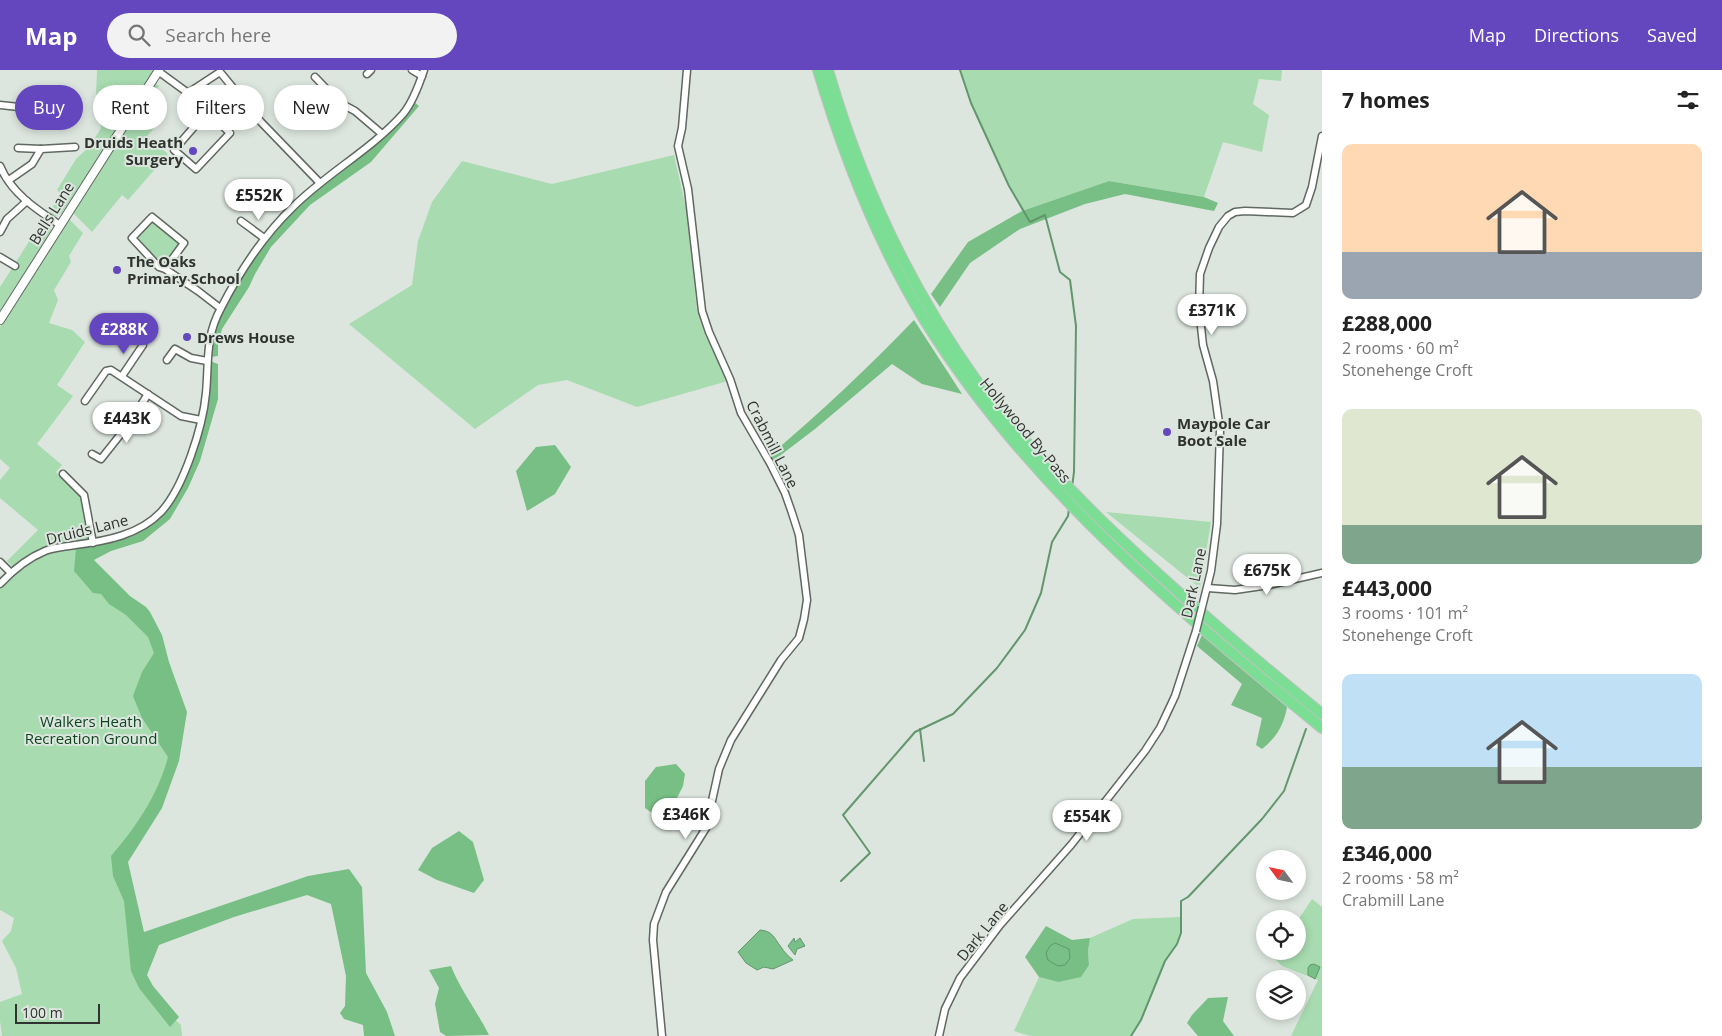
<!DOCTYPE html>
<html lang="en">
<head>
<meta charset="utf-8">
<style>
	:root { --surface:#fff; --page:#f2f2f2; --text:#222; --muted:#767676; --accent:#6446bf }
	body { margin:0; font-family:"Open Sans",sans-serif; background:var(--page); color:var(--text); height:100vh; display:flex; flex-direction:column; font-size:19px; white-space:nowrap }
	* { box-sizing:border-box; margin:0 }
	p { font-size:16px; color:var(--muted) }
	.icon { flex:none; width:28px; height:28px; fill:none; stroke:currentColor; stroke-width:2; stroke-linecap:round; stroke-linejoin:round }
	.map { position:relative; flex:1; overflow:hidden }
	.side { display:flex; flex-direction:column; background:var(--surface); width:400px }
	.side>* { flex:none }
	.hud { position:absolute; left:15px; top:15px; width:475px; height:45px; display:flex; gap:10px }
	.needle { width:32px; rotate:303deg }
	.fabs { position:absolute; left:1256px; top:780px; display:grid; gap:10px }
	.fabs a { display:grid; place-items:center; width:50px; height:50px; border-radius:50%; background:var(--surface); box-shadow:0 2px 8px #0003; font-size:25px }
	.scale { position:absolute; left:15px; bottom:12px; width:85px; box-sizing:border-box; padding-left:5px; border:2px solid #303330; border-top:0; font-size:14px; line-height:18px; white-space:nowrap; color:#303330; -webkit-text-stroke:4px #dce6de; paint-order:stroke }
	.price { position:absolute; translate:-50% -42px; padding:0 11px; border-radius:18px; background:#fff; color:#222; font-size:16px; line-height:32px; filter:drop-shadow(0 1px 2px #0008) }
	.price::after { content:''; position:absolute; left:50%; top:30px; width:15px; height:11px; margin-left:-8px; background:inherit; clip-path:polygon(0 0,100% 0,50% 100%) }
	.price.active { background:var(--accent); color:#fff }
	ul { padding:0; list-style:none }
	li { display:grid; align-content:center; gap:10px; height:265px; padding:0 20px }
	li span { display:grid; place-items:center; height:155px; border-radius:10px; color:#555 }
	li>.icon { margin-inline-start:auto }
	span .icon { width:90px; height:90px; fill:#fffc; stroke-width:1 }
	li b { font-size:21px }
	h2 { display:flex; justify-content:space-between; align-items:center; height:60px; padding:0 20px; font-size:21px }
	.tag { padding:0 18px; border-radius:22px; background:var(--surface); box-shadow:0 2px 8px #0003; font-size:18px; line-height:45px }
	.tag.active { background:var(--accent); color:#fff }
	header { display:flex; align-items:center; gap:30px; box-sizing:border-box; height:70px; padding:0 25px; background:var(--accent); color:#fff }
	header strong { font-size:24px }
	nav { display:flex; gap:28px; margin-inline-start:auto; font-size:18px }
	.search { width:350px; height:45px; background:var(--page); display:flex; align-items:center; gap:12px; box-sizing:border-box; padding:0 18px; border-radius:28px; color:var(--muted); font-size:19px }
	main { display:flex; flex:1; min-height:0 }
	.map>svg:first-child { display:block }
</style>
</head>
<body>
<header>
<strong>Map</strong>
<div class="search"><svg class="icon" aria-label="search" viewBox="0 0 24 24"><circle cx="10" cy="10" r="6"/><path d="M15 15l6 6"/></svg>Search here</div>
<nav><a>Map</a><a>Directions</a><a>Saved</a></nav>
</header>
<main>
<div class="map">
<svg width="1322" height="966" viewBox="0 0 1322 966">
	<rect width="100%" height="100%" fill="#dce6de"/>
	<g fill="#a8dbb0">
		<path d="M97 0H155L118 59 61 144 55 146 50 143 52 138 62 125 57 120 76 89 90 76 101 58 96 27Z"/>
		<path d="M960 0H1282L1281 11 1259 9 1253 34 1269 45 1262 82 1223 72 1204 127 1109 111 1022 141 971 33Z"/>
		<path d="M154 13 159 16 147 33 164 47 147 66 168 84 128 130 122 125 92 162 74 144V141Z"/>
		<path d="M674 85 686 138 697 240 704 262 728 311 637 337 567 310 538 315 475 359 349 254 412 215 418 171 432 132 462 91 552 114Z"/>
		<path d="M44 148 50 154 51 160 0 244V217Z"/>
		<path d="M69 149 83 163 69 186 71 192 54 220 58 230 49 253 72 260 85 272 57 315 73 326 37 374 62 395 56 402 82 428 89 463 87 469 83 472 47 476 13 497 7 491 38 460 0 428V410L10 398 0 389V257Z"/>
		<path d="M155 152 178 171V175L165 193 160 194 138 169C142 162 147 154 155 152Z"/>
		<path d="M1106 442 1211 452 1200 518Z"/>
		<path d="M76 478 88 513 150 542 179 691 123 791 140 910 171 946 181 955 182 966H2L0 951V932L22 924 16 898 2 871 11 861 14 848 0 840V516C14 502 30 489 49 482 57 479 67 479 76 478Z"/>
		<path d="M1312 829 1322 837V966H1291L1318 910 1282 896 1273 887 1276 881H1298V850Z"/>
		<path d="M1180 847 1181 863 1177 874 1165 891 1141 950 1131 966H1030L1014 961 1039 907 1058 912 1089 895 1088 881 1090 868 1133 849Z"/>
	</g>
	<g fill="#77bf85" fill-rule="evenodd">
		<path d="M414 32 419 36 371 92 310 135 271 177 255 204 249 217 222 259 218 274V286L211 287V273L218 249 238 213 268 168 296 136Z"/>
		<path d="M1109 111 1204 127 1218 133 1214 141 1125 124 1085 134 1020 159 970 193 940 237 931 224 968 172 1022 141Z"/>
		<path d="M914 250 962 324 922 314 892 294 815 359 773 391 769 386C820 343 869 297 914 250Z"/>
		<path d="M210 291 218 294V329L200 391 188 418 170 449 143 471 111 481 94 490 130 526 146 537 150 542 162 565 169 592 187 642 179 691 162 738 128 792 144 862 308 806 349 799 362 817 366 903 387 942 395 966H364L363 955 344 949 340 943 345 936 346 906 331 834 307 825 234 847 159 875 147 905 153 916 179 947 170 957 139 918 131 901 124 831 113 806 111 786C136 757 158 725 168 687L142 648 133 626 142 602 154 583 148 567 126 545 109 534 101 524 93 523 74 501 76 478 92 476 135 465 158 449 168 438 191 389 209 332Z"/>
		<path d="M555 375 571 397 555 424 527 441 516 401 536 377Z"/>
		<path d="M1202 565 1287 637C1284 655 1276 668 1262 679L1256 675 1262 648 1231 635 1242 614 1197 576Z"/>
		<path d="M676 694 685 704 683 716 670 742 655 745 645 738V711L656 697Z"/>
		<path d="M459 761 473 772 484 810 474 823 437 810 418 800 432 778Z"/>
		<path d="M1046 856 1072 870 1090 868 1088 881 1089 895 1081 907 1058 912 1039 907 1025 887ZM1055 873 1070 888 1048 890Z"/>
		<path d="M451 896C461 921 477 941 489 965L446 966 440 962 435 934 439 918 429 900Z"/>
		<path d="M1228 927 1223 951 1234 966H1198L1187 953 1192 945 1208 928Z"/>
	</g>
	<g fill="#78c087" stroke="#62966d">
		<path d="M760 860C773 861 774 868 781 877 784 882 788 886 793 890L773 899 764 897 757 900 746 893 738 882Z"/>
		<path d="M794 868 795 872 800 868 805 876 797 879 795 885 788 876Z"/>
		<path d="M1055 873 1069 879 1070 888 1065 895 1058 896 1048 890 1046 883 1050 876Z"/>
		<path d="M1314 894 1320 897 1315 909 1308 905V898L1310 895Z"/>
	</g>
	<g fill="none" stroke-linecap="round" stroke-linejoin="round">
		<g stroke="#62966d" stroke-width="2">
			<path d="M960 0 971 33 1009 116 1030 152 1045 145 1060 202 1070 210 1076 256 1074 402 1072 417"/>
			<path d="M920 659 924 691"/>
			<path d="M841 811 870 783 843 745 915 662 953 644 997 598 1025 560 1041 523 1052 472 1068 446 1069 439"/>
			<path d="M1131 966 1141 950 1165 891 1177 874 1181 863V831L1188 827 1262 749 1284 721 1306 659"/>
		</g>
		<defs>
			<g id="minor">
				<path d="M412 0 422 6"/>
				<path d="M158 1 188 23 220 2 261 52 319 112"/>
				<path d="M367 4 371 0"/>
				<path d="M315 7 340 33 355 41 382 64"/>
				<path d="M188 23 230 63 196 99 174 80 207 42"/>
				<path d="M0 35 38 39 49 27H67"/>
				<path d="M18 78 41 79"/>
				<path d="M0 96C11 123 36 139 60 155"/>
				<path d="M9 110 32 94 41 79 75 77"/>
				<path d="M241 151 264 168"/>
				<path d="M0 162 7 149 27 131"/>
				<path d="M0 187 15 196"/>
				<path d="M165 199 184 173 152 147 132 168 159 197 165 199 198 221 220 238"/>
				<path d="M167 290 175 279 191 288 207 291"/>
				<path d="M122 306 143 275"/>
				<path d="M85 331 106 301 111 300 181 346 201 350"/>
				<path d="M92 384 101 389 128 355 148 324"/>
				<path d="M63 404 84 425 93 473"/>
				<path d="M0 492 11 503"/>
				<path d="M0 514C13 500 28 488 45 481 55 477 65 477 75 475 106 471 139 465 161 442 184 417 203 356 206 323 209 291 205 267 221 238 240 201 263 166 293 137 327 103 371 80 403 44 413 32 419 15 424 0"/>
				<path d="M1208 518 1235 520 1269 515 1322 503"/>
				<path d="M1202 537 1211 501 1217 454 1220 360 1213 311 1203 275 1199 238 1200 204 1209 178 1219 157 1228 146 1235 142 1245 141 1293 143 1306 135 1312 117 1322 66"/>
				<path d="M662 966 653 870 654 854 666 822 706 758 719 699 731 670 781 590 799 568 804 549 807 530 799 465 792 443 785 423 770 393 741 343 730 309 709 262 702 241 688 119 678 76 682 58 687 0"/>
				<path d="M939 966 945 939 960 908 1000 855 1071 775 1145 681 1160 658 1175 626 1196 561"/>
			</g>
			<path id="tertiary" d="M0 250 159 0"/>
			<g id="trunk">
				<path d="M818 0C844 87 877 172 924 249 1025 413 1175 538 1322 658"/>
				<path d="M828 0C860 111 909 216 976 310 1014 362 1058 408 1103 452 1173 520 1247 583 1322 644"/>
			</g>
		</defs>
		<use href="#minor" stroke="#606861" stroke-width="9"/>
		<use href="#tertiary" stroke="#606861" stroke-width="10"/>
		<use href="#trunk" stroke="#c1c2c1" stroke-width="12"/>
		<use href="#minor" stroke="#fff" stroke-width="6"/>
		<use href="#tertiary" stroke="#fff" stroke-width="8"/>
		<use href="#trunk" stroke="#7bde94" stroke-width="10"/>
		<defs>
			<path id="minor-bridge" d="M1196 561 1202 537"/>
		</defs>
		<use href="#minor-bridge" stroke="#606861" stroke-width="9" stroke-linecap="butt"/>
		<use href="#minor-bridge" stroke="#fff" stroke-width="6"/>
	</g>
	<g fill="#6446bf" stroke="#dce6de" stroke-width="2">
		<circle cx="193" cy="81" r="5"/>
		<circle cx="117" cy="200" r="5"/>
		<circle cx="187" cy="267" r="5"/>
		<circle cx="1167" cy="362" r="5"/>
	</g>
	<g text-anchor="middle" dominant-baseline="central" stroke-width="4" stroke-linejoin="round" paint-order="stroke">
		<g font-size="15" font-weight="bold" fill="#303330" stroke="#dce6de" text-anchor="start">
			<text x="183" y="72" text-anchor="end">Druids Heath<tspan x="183" dy="17">Surgery</tspan></text>
			<text x="127" y="191">The Oaks<tspan x="127" dy="17">Primary School</tspan></text>
			<text x="197" y="267">Drews House</text>
			<text x="1177" y="353">Maypole Car<tspan x="1177" dy="17">Boot Sale</tspan></text>
		</g>
		<g font-size="15" fill="#303330" stroke="#dce6de">
			<text transform="translate(51 143) rotate(-58)">Bells Lane</text>
			<text transform="translate(1026 360) rotate(50)">Hollywood By-Pass</text>
			<text transform="translate(773 374) rotate(63)">Crabmill Lane</text>
			<text transform="translate(87 459) rotate(-14)">Druids Lane</text>
			<text transform="translate(1193 513) rotate(-78)">Dark Lane</text>
			<text transform="translate(982 861) rotate(-51)">Dark Lane</text>
		</g>
		<g font-size="15" fill="#0f451f" stroke="#dce6de">
			<text x="91" y="651">Walkers Heath<tspan x="91" dy="17">Recreation Ground</tspan></text>
		</g>
	</g>
</svg>
<div class="fabs">
<a><svg class="needle" viewBox="-14 -14 28 28"><path d="M0-13l5 13h-10z" fill="#e53935"/><path d="M0 13l5-13h-10z" fill="#767676"/></svg></a>
<a><svg class="icon" aria-label="locate" viewBox="0 0 24 24"><circle cx="12" cy="12" r="6"/><path d="M12 2v4M12 18v4M2 12h4M18 12h4"/></svg></a>
<a><svg class="icon" aria-label="layers" viewBox="0 0 24 24"><path d="M12 4l9 5-9 5-9-5zM3 14l9 5 9-5"/></svg></a>
</div>
<div class="scale">100 m</div>
<b class="price" style="left:259px;top:151px">£552K</b>
<b class="price" style="left:1212px;top:266px">£371K</b>
<b class="price active" style="left:124px;top:285px">£288K</b>
<b class="price" style="left:127px;top:374px">£443K</b>
<b class="price" style="left:1267px;top:526px">£675K</b>
<b class="price" style="left:686px;top:770px">£346K</b>
<b class="price" style="left:1087px;top:772px">£554K</b>
<div class="hud">
<a class="tag active">Buy</a>
<a class="tag">Rent</a>
<a class="tag">Filters</a>
<a class="tag">New</a>
</div>
</div>
<section class="side">
<h2>7 homes<svg class="icon" aria-label="filters" viewBox="0 0 24 24"><path d="M4 7h16M4 17h16"/><circle cx="9" cy="7" r="2"/><circle cx="15" cy="17" r="2"/></svg></h2>
<ul>
<li><span style="background:linear-gradient(#ffd9b3 70%,#9aa5b1 0)"><svg class="icon" aria-label="home" viewBox="0 0 24 24"><path d="M3 11l9-7 9 7M6 9v11h12V9"/></svg></span><div><b>£288,000</b><p>2 rooms · 60 m²</p><p>Stonehenge Croft</p></div></li>
<li><span style="background:linear-gradient(#dfe7d0 75%,#7fa58c 0)"><svg class="icon" aria-label="home" viewBox="0 0 24 24"><path d="M3 11l9-7 9 7M6 9v11h12V9"/></svg></span><div><b>£443,000</b><p>3 rooms · 101 m²</p><p>Stonehenge Croft</p></div></li>
<li><span style="background:linear-gradient(#bfe0f5 60%,#7fa58c 0)"><svg class="icon" aria-label="home" viewBox="0 0 24 24"><path d="M3 11l9-7 9 7M6 9v11h12V9"/></svg></span><div><b>£346,000</b><p>2 rooms · 58 m²</p><p>Crabmill Lane</p></div></li>
</ul>
</section>
</main>
</body>
</html>
